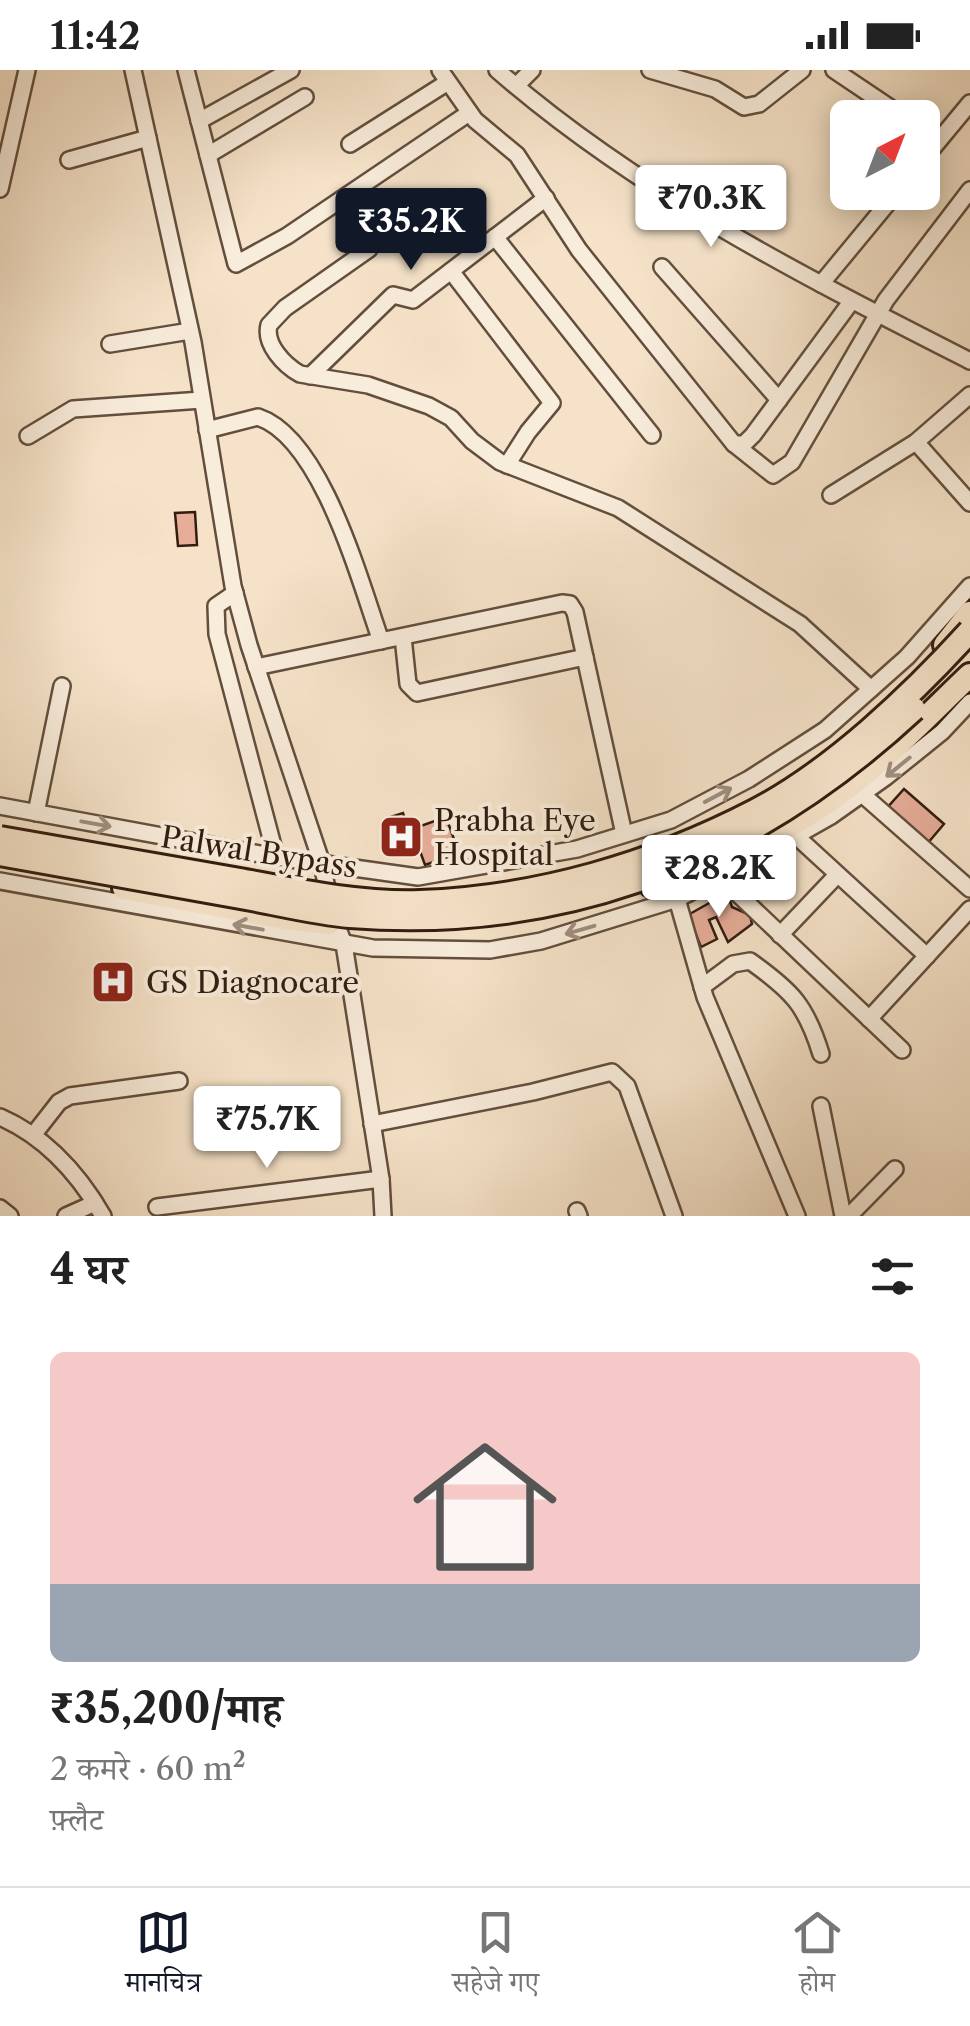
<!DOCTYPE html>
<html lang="hi">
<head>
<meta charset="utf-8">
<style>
	:root { --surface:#fff; --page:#f6f6f6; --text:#222; --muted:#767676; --line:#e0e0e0; --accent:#111827 }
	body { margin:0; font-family:"Libre Caslon Text","Noto Serif Devanagari",serif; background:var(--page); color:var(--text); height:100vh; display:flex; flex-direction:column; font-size:38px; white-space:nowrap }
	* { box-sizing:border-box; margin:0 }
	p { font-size:32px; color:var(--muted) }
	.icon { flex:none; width:55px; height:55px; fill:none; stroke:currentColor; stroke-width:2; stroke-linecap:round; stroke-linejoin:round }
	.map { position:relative; height:1146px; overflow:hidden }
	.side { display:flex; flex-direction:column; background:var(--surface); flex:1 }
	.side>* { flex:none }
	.needle { width:65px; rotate:42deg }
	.buttons { position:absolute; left:830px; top:30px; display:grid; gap:20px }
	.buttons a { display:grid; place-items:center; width:110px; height:110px; border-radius:15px; background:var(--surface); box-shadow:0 5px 25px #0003; font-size:50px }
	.price { position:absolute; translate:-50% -85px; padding:0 22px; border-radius:10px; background:#fff; color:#222; font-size:32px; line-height:65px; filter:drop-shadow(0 2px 5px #0008) }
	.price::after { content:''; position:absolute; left:50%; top:60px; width:30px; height:22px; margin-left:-15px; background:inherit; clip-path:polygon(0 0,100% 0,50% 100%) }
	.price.on { background:var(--accent); color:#fff }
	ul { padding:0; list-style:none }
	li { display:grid; align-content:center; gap:20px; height:530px; padding:0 50px }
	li+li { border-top:2px solid var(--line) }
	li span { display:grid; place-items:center; height:310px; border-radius:15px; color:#555 }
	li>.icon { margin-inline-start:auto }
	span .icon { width:180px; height:180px; fill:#fffc; stroke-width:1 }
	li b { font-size:42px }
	h2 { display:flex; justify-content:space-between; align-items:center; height:120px; padding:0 50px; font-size:42px }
	.status { display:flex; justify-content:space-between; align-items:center; height:70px; padding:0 50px; background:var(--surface); direction:ltr }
	.status svg { height:28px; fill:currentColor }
	.tabs { display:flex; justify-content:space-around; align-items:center; height:140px; border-top:2px solid var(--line); background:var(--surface); font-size:28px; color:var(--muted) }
	.tabs a { display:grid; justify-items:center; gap:5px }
	.tabs .on { color:var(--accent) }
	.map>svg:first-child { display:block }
</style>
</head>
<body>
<div class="status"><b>11:42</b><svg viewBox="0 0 49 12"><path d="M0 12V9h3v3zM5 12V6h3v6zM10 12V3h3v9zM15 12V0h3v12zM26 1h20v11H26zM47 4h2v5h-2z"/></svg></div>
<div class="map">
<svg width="970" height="1146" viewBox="0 0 970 1146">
	<rect width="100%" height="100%" fill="#f5e2c8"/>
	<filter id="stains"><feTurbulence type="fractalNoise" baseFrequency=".002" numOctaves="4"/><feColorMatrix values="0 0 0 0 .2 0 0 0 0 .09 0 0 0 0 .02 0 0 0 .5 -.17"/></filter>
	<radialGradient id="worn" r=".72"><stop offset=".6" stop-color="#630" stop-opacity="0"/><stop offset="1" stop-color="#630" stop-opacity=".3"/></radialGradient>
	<g fill="#e6ad99" stroke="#321c0f" stroke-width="2.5">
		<path d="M195 442 197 475 178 476 175 443Z"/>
		<path d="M904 719 944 754 927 774 886 739Z"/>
		<path d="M403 743 413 775 396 780 387 748Z"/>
		<path d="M446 747 459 783 425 795 412 759Z"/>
		<path d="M727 823 732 837 750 845 752 854 728 872 716 847 709 850 717 869 701 877 688 845Z"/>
		<path d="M120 900 126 924 104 929 98 905Z"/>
	</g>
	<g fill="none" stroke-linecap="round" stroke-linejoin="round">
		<defs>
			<g id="minor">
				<path d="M133 0 193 272 233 516 249 575 322 794 332 843 344 874 381 1109 383 1146"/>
				<path d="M186 0 236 194 287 166 469 43"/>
				<path d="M440 0 475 50 517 85 579 180 734 374H744L753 365 851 232"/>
				<path d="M497 0C638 123 805 207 970 291"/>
				<path d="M650 0 715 19 744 37 759 34 802 0"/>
				<path d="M834 0 898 43"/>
				<path d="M516 16 532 0"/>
				<path d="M199 51 291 0"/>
				<path d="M350 74 448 12"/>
				<path d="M208 85 305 27"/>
				<path d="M69 90 148 68"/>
				<path d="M922 91 970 33"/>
				<path d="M0 119 27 0"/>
				<path d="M342 130 369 168V179L285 238 269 255C264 274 284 295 300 304L368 315 429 336 451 348 472 371 500 392 618 438 800 554 871 619"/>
				<path d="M495 167 652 365"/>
				<path d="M662 197 779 330"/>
				<path d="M451 201 552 333 528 362 507 395"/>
				<path d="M821 214 897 122"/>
				<path d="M110 274 190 261"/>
				<path d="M310 306 393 225 413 230 546 128"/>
				<path d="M207 360 258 347C322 368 360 512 381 571"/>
				<path d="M28 366 73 339 202 330"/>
				<path d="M916 372 970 433"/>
				<path d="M734 374 773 405 792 392 886 230 970 120"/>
				<path d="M831 425 916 372 970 325"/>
				<path d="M235 523 216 536 217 564 276 787"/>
				<path d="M403 567 408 614 417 623 585 587"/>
				<path d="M256 597 562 533 570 534 575 542 624 764"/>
				<path d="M862 724 970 819"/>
				<path d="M0 736 276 787 418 807 577 779 671 750 749 709 825 660 907 587 970 516"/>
				<path d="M36 743 62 616"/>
				<path d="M796 766 927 886"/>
				<path d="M720 807 902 980"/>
				<path d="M0 811 373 878 490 880 541 871 677 829 748 793 831 746 886 707 942 662 970 632"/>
				<path d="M677 829 705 927 797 1146"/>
				<path d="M780 865 837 805"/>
				<path d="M702 917 733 894 750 891C792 921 806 935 821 984"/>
				<path d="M869 949 970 839"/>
				<path d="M821 1036 843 1146"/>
				<path d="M0 1047C46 1067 78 1103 103 1146"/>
				<path d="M372 1054 533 1022 612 1002 627 1016 674 1146"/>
				<path d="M34 1064 59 1032 70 1026 179 1011"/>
				<path d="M157 1137 381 1109"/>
				<path d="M0 1138 10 1146"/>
				<path d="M577 1141 579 1146"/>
				<path d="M66 1146 95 1133"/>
				<path d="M849 1146 895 1099"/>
			</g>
			<g id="highway">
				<path d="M945 575 970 543"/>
				<path d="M651 815C711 796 774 768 826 733 879 697 924 649 970 605"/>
				<path d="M124 818 284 848 329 853"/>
			</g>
		</defs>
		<use href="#minor" stroke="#634e3d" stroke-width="20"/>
		<use href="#highway" stroke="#321c0f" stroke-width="28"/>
		<use href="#minor" stroke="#f8ecdb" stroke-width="15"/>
		<use href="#highway" stroke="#f5e2c8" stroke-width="22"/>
		<defs>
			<g id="highway-bridge">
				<path d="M0 768C80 782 160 796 240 810 299 821 360 834 420 832 536 828 653 794 755 741 832 701 912 625 970 561"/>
				<path d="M0 784C82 799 164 814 246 828 280 834 315 843 350 846 570 863 755 787 914 639"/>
			</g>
		</defs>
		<use href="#highway-bridge" stroke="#321c0f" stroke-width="28" stroke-linecap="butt"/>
		<use href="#highway-bridge" stroke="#f5e2c8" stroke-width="22"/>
	</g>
	<defs><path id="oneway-shaft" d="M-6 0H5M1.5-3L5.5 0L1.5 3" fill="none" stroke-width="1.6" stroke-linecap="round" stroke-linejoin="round" transform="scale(2.5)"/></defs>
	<g stroke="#9f8e7f">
		<use href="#oneway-shaft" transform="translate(898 697) rotate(141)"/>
		<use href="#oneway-shaft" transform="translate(718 725) rotate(-28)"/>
		<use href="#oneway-shaft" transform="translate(96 754) rotate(10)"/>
		<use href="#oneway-shaft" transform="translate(248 857) rotate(-170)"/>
		<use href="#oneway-shaft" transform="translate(580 860) rotate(164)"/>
	</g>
	<defs>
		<symbol id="hospital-square" viewBox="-11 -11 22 22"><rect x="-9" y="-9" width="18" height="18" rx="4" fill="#8f2418" stroke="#f8ecdb"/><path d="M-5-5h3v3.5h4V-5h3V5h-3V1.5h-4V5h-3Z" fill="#fff"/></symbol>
	</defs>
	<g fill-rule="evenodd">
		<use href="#hospital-square" x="376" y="742" width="50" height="50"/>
		<use href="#hospital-square" x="88" y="887" width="50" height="50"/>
	</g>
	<g text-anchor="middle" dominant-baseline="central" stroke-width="8" stroke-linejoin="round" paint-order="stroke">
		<g font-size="30" fill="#321c0f" stroke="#f8ecdb" text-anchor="start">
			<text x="434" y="750">Prabha Eye<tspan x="434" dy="34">Hospital</tspan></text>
			<text x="146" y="912">GS Diagnocare</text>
		</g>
		<g font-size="30" fill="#321c0f" stroke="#f8ecdb">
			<text transform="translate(259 782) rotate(9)">Palwal Bypass</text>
		</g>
	</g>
	<rect width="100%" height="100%" filter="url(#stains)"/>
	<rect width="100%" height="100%" fill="url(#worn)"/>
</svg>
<div class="buttons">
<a><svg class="needle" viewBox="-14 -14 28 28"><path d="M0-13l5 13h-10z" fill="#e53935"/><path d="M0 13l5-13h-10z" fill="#767676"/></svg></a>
</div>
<b class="price" style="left:711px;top:180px">₹70.3K</b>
<b class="price on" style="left:411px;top:203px">₹35.2K</b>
<b class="price" style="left:719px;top:850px">₹28.2K</b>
<b class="price" style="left:267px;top:1101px">₹75.7K</b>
</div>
<section class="side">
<h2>4 घर<svg class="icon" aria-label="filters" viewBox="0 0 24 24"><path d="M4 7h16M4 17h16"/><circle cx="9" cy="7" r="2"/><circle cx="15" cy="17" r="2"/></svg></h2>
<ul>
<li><span style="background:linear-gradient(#f6c9c9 75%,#9aa5b1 0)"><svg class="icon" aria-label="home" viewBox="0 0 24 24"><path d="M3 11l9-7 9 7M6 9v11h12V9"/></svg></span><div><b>₹35,200/माह</b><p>2 कमरे · 60 m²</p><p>फ़्लैट</p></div></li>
</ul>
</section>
<nav class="tabs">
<a class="on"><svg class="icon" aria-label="map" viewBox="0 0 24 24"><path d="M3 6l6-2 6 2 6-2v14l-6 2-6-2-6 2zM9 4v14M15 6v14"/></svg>मानचित्र</a>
<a><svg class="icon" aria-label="saved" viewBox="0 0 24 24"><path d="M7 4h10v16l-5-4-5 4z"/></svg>सहेजे गए</a>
<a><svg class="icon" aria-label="home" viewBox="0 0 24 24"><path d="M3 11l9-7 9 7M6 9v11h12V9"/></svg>होम</a>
</nav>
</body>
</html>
